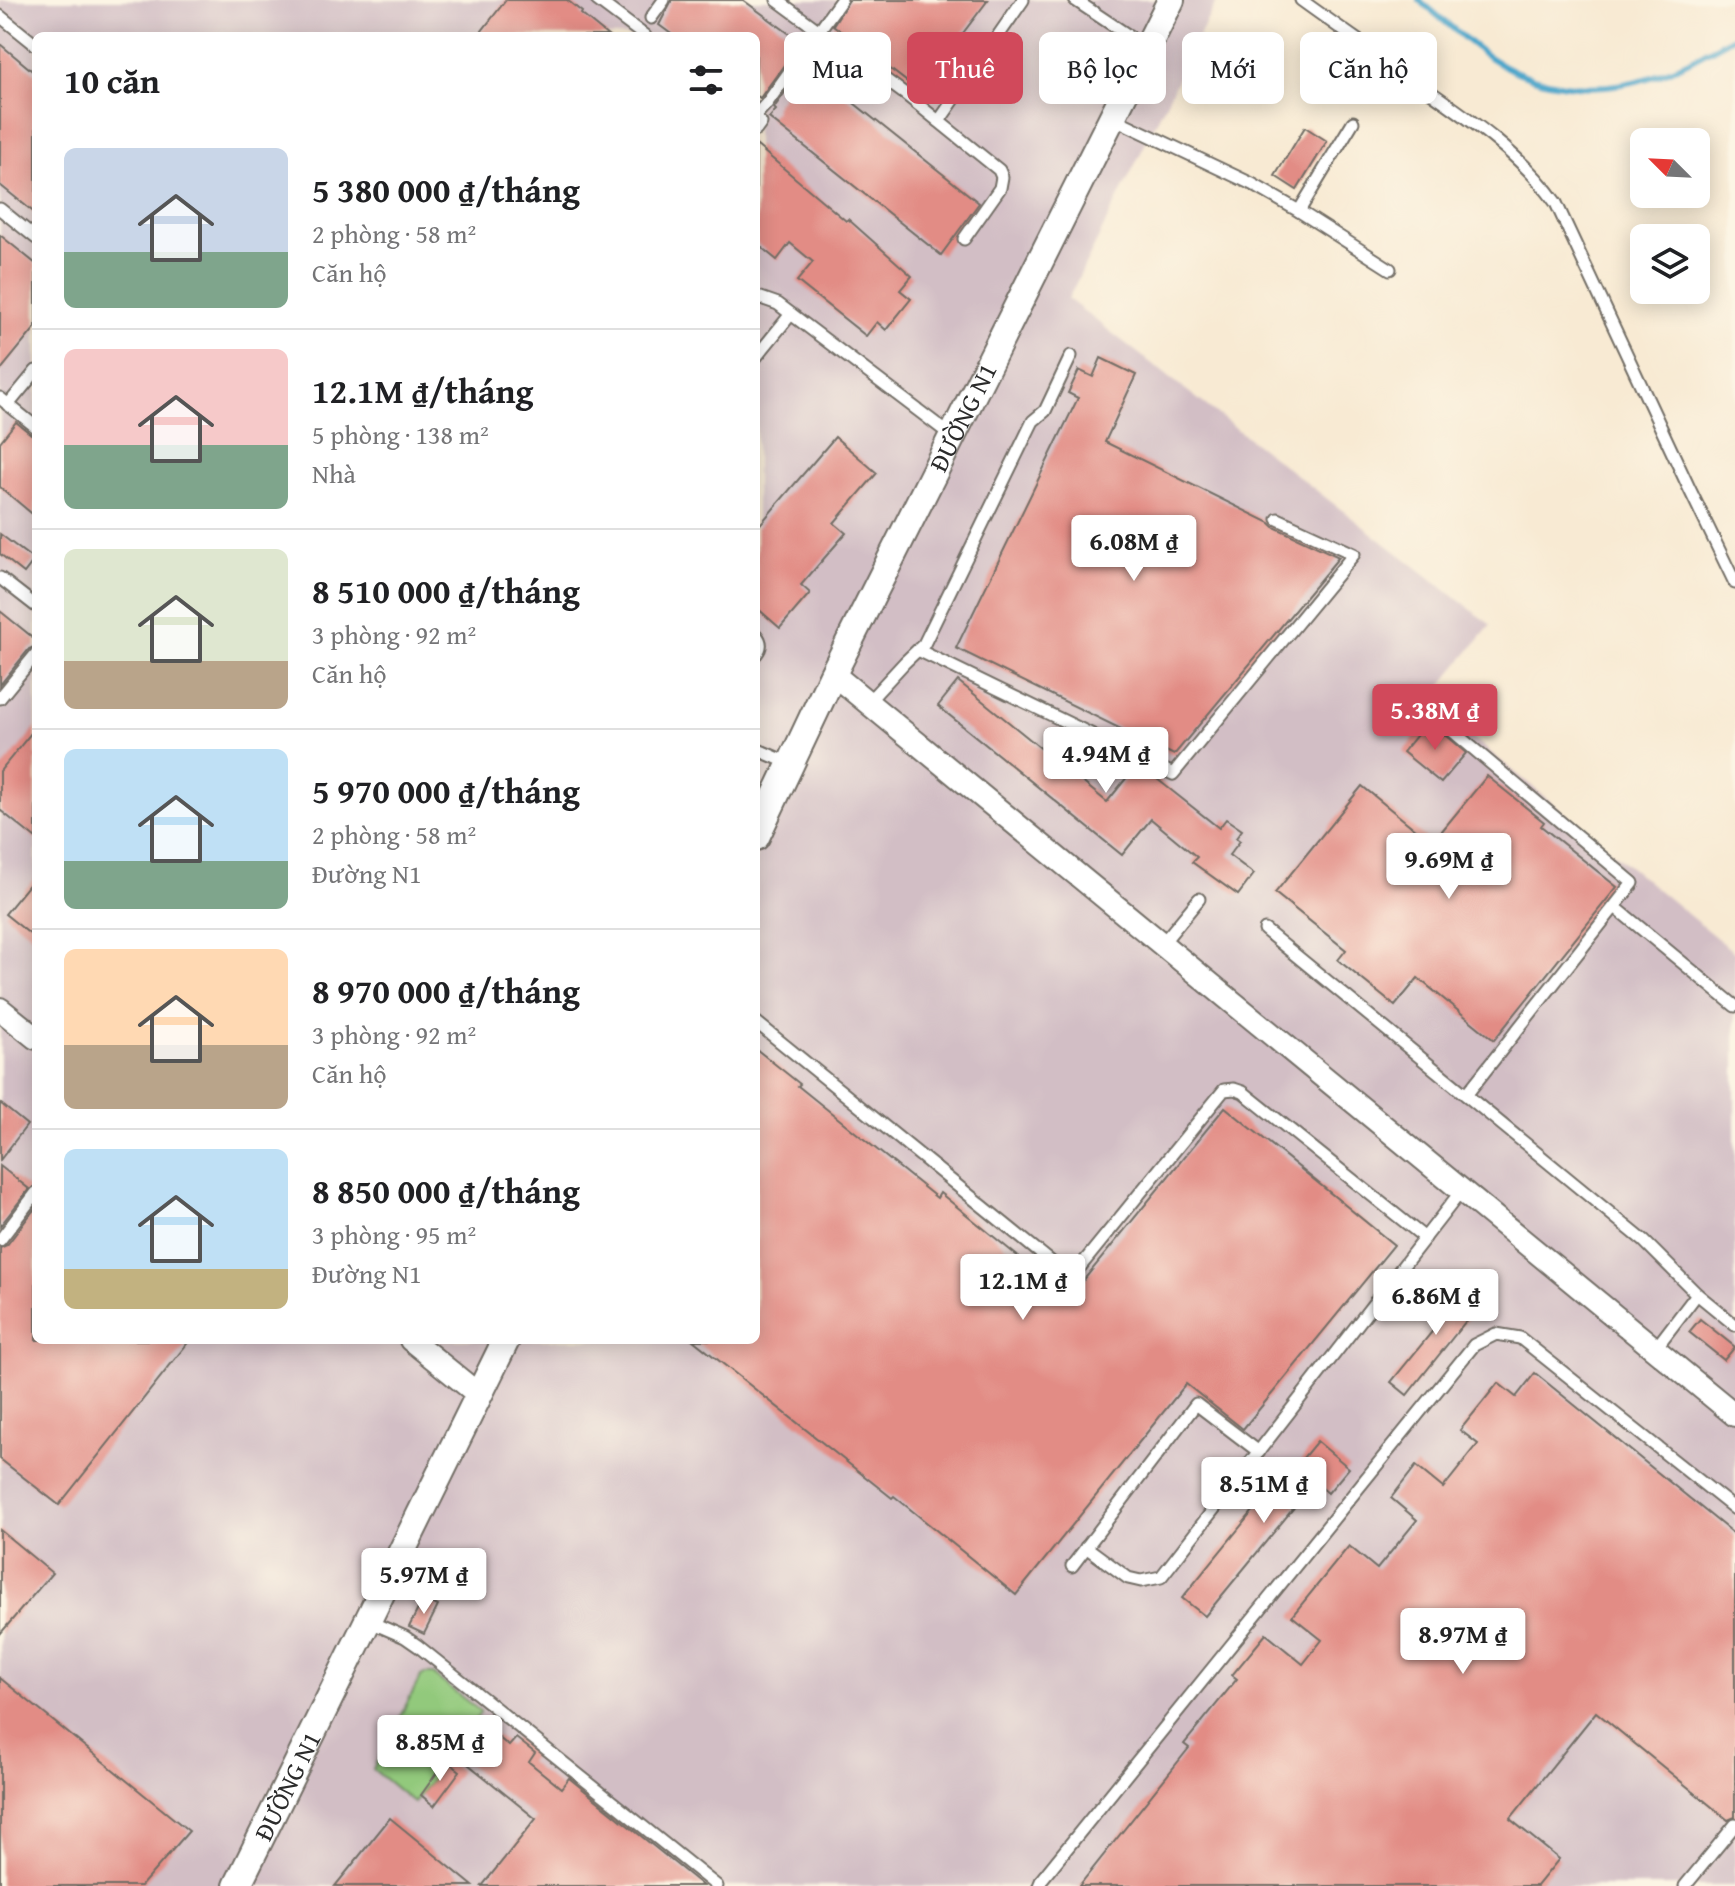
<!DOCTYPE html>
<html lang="vi">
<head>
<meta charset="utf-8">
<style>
	:root { --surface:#fff; --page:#f6f6f6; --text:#202124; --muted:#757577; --line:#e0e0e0; --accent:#d1495b }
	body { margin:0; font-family:"Gentium Book Plus",serif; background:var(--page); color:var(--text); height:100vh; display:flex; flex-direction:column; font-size:30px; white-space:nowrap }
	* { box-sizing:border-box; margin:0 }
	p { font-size:26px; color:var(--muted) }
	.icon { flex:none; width:44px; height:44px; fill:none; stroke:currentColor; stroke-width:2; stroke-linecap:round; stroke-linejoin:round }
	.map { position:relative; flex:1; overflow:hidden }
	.sheet { position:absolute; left:32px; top:32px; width:728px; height:1312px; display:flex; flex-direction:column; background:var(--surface); border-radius:12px; box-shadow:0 4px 20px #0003 }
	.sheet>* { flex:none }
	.banner { position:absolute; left:784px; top:32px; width:760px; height:72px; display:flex; gap:16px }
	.needle { width:52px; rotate:294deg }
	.fabs { position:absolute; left:1630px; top:128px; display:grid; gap:16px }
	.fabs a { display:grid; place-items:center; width:80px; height:80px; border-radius:12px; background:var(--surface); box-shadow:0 4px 20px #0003; font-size:40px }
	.price { position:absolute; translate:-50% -68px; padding:0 18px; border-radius:8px; background:#fff; color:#222; font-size:26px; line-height:52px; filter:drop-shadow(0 2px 4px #0008) }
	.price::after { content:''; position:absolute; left:50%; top:48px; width:24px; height:18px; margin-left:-12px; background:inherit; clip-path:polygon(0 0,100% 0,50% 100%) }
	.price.current { background:var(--accent); color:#fff }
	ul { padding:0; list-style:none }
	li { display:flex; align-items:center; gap:24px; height:200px; padding:0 32px }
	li+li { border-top:2px solid var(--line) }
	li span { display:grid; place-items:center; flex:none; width:224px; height:160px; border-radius:12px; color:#555 }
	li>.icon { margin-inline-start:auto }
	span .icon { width:96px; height:96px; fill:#fffc; stroke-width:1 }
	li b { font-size:34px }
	h2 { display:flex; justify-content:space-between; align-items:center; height:96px; padding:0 32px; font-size:34px }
	.tag { padding:0 28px; border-radius:12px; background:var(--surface); box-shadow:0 4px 20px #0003; font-size:28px; line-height:72px }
	.tag.current { background:var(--accent); color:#fff }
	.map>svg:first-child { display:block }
</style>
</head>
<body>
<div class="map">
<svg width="1735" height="1886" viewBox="0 0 1735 1886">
	<rect width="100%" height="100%" fill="#fcf5e5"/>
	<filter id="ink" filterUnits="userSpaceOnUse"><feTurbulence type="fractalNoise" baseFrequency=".0125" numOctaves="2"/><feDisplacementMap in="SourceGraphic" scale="16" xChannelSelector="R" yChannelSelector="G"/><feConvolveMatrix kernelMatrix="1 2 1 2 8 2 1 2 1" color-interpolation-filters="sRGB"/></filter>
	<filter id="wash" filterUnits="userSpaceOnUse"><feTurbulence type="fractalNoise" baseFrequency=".006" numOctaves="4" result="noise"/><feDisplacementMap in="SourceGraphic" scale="32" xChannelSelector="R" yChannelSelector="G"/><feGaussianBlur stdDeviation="1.8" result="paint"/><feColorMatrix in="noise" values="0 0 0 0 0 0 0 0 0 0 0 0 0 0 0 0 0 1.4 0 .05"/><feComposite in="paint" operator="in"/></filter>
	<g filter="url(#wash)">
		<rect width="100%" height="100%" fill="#f8ead3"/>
		<path fill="#d2bec5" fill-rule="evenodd" d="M0 0H1217L1068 299 1491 625 1428 701 1735 953V1886H0ZM36 36H756V1340H36Z"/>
		<path fill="#92c97b" stroke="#5e7a53" stroke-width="2" d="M425 1674H432L481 1712 414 1803 373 1769 421 1676Z"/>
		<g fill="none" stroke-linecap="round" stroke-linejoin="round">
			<path stroke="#4ca6ca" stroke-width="6" d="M1419 0C1441 18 1463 38 1486 55 1534 88 1596 95 1652 77 1681 67 1708 51 1735 36"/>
		</g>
		<g id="blocks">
			<g fill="#e28c85">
				<path d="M506 0H567L582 12 581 14 608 36H478Z"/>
				<path d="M672 0H743L798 40 790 52 792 54 760 98 756 95V36H674L659 25Z"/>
				<path d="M849 0H988L919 91 833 25Z"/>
				<path d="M0 44 36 74V214L0 185Z"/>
				<path d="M805 64 979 203 941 255 769 118 776 110 774 108Z"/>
				<path d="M1305 127 1327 141 1297 190 1275 176Z"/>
				<path d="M756 145 846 221 848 219 912 276 900 290 911 299 886 330 877 322 866 336 797 281 813 262 790 243 777 260 756 243Z"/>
				<path d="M0 235 36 264V327L0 371Z"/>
				<path d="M1101 358 1136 375 1105 442 1270 523 1274 527 1339 557 1174 755 956 648 1078 398 1068 393 1079 370 1093 377Z"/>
				<path d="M16 422 31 434 36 435V517L0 487V442Z"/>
				<path d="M835 437 877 473 834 523 846 533 801 585 810 593 780 628 756 607V529Z"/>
				<path d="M0 534 34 560 24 573 0 554Z"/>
				<path d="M0 611 36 640V646L29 649 0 685Z"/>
				<path d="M958 681 1107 802 1136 766 1147 771 1219 828 1226 819 1242 830 1236 838 1240 841 1229 855 1254 874 1238 895 1192 862 1197 857 1151 819 1122 855 938 706Z"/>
				<path d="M1429 720 1432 724 1466 753 1441 783 1403 752Z"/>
				<path d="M36 727V839L0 810V771Z"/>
				<path d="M1487 776 1544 822 1541 826 1617 887 1494 1040 1418 978 1395 1006 1338 960 1346 950 1275 893 1362 786 1432 843Z"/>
				<path d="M36 876V939L5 914Z"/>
				<path d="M756 1049 800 1084 798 1086 937 1198 940 1193 1069 1298 1225 1107 1394 1245 1243 1429 1186 1384 1016 1595 894 1496 892 1498 693 1340H756Z"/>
				<path d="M0 1103 27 1125 0 1160Z"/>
				<path d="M0 1166 29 1189 0 1226Z"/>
				<path d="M36 1207V1340H190L59 1505 0 1459V1248L7 1245Z"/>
				<path d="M1450 1285 1477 1307 1407 1395 1391 1382 1440 1322 1428 1312Z"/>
				<path d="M1700 1319 1735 1347 1724 1360 1689 1332Z"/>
				<path d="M1535 1373 1735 1535V1817L1728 1820 1596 1712 1510 1819 1559 1859 1537 1886H1079L1189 1748 1184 1744 1237 1679 1232 1675 1266 1634 1303 1664 1322 1640 1292 1616 1349 1546 1377 1569 1417 1520 1391 1498 1416 1466 1443 1488 1478 1444 1460 1430 1498 1383 1516 1397Z"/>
				<path d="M1317 1441 1349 1468 1328 1493 1315 1482 1205 1616 1182 1598 1276 1483 1280 1486Z"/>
				<path d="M0 1530 52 1573 0 1634Z"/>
				<path d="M423 1599 438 1606 424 1634 409 1627Z"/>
				<path d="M0 1678 189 1831 141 1886H0Z"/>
				<path d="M493 1733 509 1746 516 1738 535 1753 529 1762 561 1788 569 1778 703 1886H482L536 1819 468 1764Z"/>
				<path d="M446 1760 460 1771 434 1806 421 1795Z"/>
				<path d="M390 1818 473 1886H335Z"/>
			</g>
		</g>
	</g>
	<g filter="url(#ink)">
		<use href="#blocks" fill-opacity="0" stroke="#736e66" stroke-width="2"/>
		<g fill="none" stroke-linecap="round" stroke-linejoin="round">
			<defs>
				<g id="service">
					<path d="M597 0 645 36"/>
					<path d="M777 0 905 94 999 170 1002 177 1000 188 964 239"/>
					<path d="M1075 0 1147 48"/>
					<path d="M1301 0C1341 29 1382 57 1422 86 1471 120 1522 155 1556 203L1689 488 1735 583"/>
					<path d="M0 16 36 45"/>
					<path d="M651 18 664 0"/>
					<path d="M756 115 767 103 841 0"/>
					<path d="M1113 118 1252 184 1299 211 1390 269"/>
					<path d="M756 119 761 123 756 130"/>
					<path d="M939 121 1023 0"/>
					<path d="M0 209 36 238"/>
					<path d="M1299 211 1353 122"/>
					<path d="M756 298 758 297 778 304 952 436"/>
					<path d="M756 357 791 314"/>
					<path d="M0 398 36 427"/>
					<path d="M8 405 36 371"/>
					<path d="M0 578 36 606"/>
					<path d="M756 635C762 642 762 647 756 654"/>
					<path d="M918 650 1173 774 1354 554 1278 519"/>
					<path d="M0 698 36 654"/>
					<path d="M868 702 905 662 924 644 1033 421 1045 411 1071 356"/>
					<path d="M1437 718 1633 883 1466 1095"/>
					<path d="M756 749 791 764"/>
					<path d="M1615 907 1735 1006"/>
					<path d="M1265 930 1644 1241 1697 1294 1735 1325"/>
					<path d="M1162 944 1199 899"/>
					<path d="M756 1022 1071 1278 1224 1090 1234 1089 1243 1092 1425 1238"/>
					<path d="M0 1240 36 1193"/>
					<path d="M1655 1349 1697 1294"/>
					<path d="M1086 1547 1128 1578 1141 1581 1161 1577 1462 1190"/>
					<path d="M1072 1566 1196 1404 1259 1452"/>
					<path d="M368 1621 405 1637 418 1646 717 1886"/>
					<path d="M1039 1886 1042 1879 1474 1345 1496 1334 1520 1338 1735 1509"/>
					<path d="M1685 1886 1735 1825"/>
				</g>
				<g id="minor">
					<path d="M833 674 1735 1415"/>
					<path d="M0 1009 36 1038"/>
					<path d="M411 1340 479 1395"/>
				</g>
				<g id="tertiary">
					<path id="s1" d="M756 837 833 674 1171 0"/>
					<path id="s2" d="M237 1886 506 1340"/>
				</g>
			</defs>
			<use href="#service" stroke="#736e66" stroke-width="15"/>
			<use href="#minor" stroke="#736e66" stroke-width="26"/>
			<use href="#tertiary" stroke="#736e66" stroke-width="30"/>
			<use href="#service" stroke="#fff" stroke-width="11"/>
			<use href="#minor" stroke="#fff" stroke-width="22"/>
			<use href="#tertiary" stroke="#fff" stroke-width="26"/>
		</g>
	</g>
	<g text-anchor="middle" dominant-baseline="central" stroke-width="6" stroke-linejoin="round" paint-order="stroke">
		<g font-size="26" fill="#2b2b2b" stroke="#fcf5e5">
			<text stroke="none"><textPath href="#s1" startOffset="468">ĐƯỜNG N1</textPath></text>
			<text stroke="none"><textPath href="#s2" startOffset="112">ĐƯỜNG N1</textPath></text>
		</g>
	</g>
</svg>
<div class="fabs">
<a><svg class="needle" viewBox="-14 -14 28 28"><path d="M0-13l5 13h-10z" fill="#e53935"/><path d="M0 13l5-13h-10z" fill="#757577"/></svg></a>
<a><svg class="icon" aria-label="layers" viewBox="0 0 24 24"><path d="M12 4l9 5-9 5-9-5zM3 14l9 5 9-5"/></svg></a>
</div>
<b class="price" style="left:1134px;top:583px">6.08M ₫</b>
<b class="price current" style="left:1435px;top:752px">5.38M ₫</b>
<b class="price" style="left:1106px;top:795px">4.94M ₫</b>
<b class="price" style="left:1449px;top:901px">9.69M ₫</b>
<b class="price" style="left:1023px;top:1322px">12.1M ₫</b>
<b class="price" style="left:1436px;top:1337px">6.86M ₫</b>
<b class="price" style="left:1264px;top:1525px">8.51M ₫</b>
<b class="price" style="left:424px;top:1616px">5.97M ₫</b>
<b class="price" style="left:1463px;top:1676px">8.97M ₫</b>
<b class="price" style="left:440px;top:1783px">8.85M ₫</b>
<div class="banner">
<a class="tag">Mua</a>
<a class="tag current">Thuê</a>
<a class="tag">Bộ lọc</a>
<a class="tag">Mới</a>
<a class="tag">Căn hộ</a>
</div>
<section class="sheet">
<h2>10 căn<svg class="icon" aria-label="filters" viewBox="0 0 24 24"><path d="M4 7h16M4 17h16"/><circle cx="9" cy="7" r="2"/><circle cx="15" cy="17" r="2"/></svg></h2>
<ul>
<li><span style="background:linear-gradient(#c9d6e8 65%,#7fa58c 0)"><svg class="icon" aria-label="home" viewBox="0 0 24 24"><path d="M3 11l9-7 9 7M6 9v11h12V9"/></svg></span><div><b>5 380 000 ₫/tháng</b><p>2 phòng · 58 m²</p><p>Căn hộ</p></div></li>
<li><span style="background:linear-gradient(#f6c9c9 60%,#7fa58c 0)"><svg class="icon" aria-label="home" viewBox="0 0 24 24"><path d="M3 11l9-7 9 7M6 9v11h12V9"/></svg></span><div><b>12.1M ₫/tháng</b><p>5 phòng · 138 m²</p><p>Nhà</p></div></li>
<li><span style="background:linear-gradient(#dfe7d0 70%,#b9a48a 0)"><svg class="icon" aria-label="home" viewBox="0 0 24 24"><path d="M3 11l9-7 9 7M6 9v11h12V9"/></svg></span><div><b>8 510 000 ₫/tháng</b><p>3 phòng · 92 m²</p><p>Căn hộ</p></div></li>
<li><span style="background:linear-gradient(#bfe0f5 70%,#7fa58c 0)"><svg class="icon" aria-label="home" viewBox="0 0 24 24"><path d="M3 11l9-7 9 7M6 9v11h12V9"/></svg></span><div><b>5 970 000 ₫/tháng</b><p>2 phòng · 58 m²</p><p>Đường N1</p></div></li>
<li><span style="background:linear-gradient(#ffd9b3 60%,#b9a48a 0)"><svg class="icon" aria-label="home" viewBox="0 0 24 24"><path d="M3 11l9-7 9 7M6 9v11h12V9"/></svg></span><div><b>8 970 000 ₫/tháng</b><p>3 phòng · 92 m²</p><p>Căn hộ</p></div></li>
<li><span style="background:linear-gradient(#bfe0f5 75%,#c2b280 0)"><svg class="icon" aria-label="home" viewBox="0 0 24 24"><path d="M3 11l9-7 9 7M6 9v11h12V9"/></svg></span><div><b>8 850 000 ₫/tháng</b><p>3 phòng · 95 m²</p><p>Đường N1</p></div></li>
</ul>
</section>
</div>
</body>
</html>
